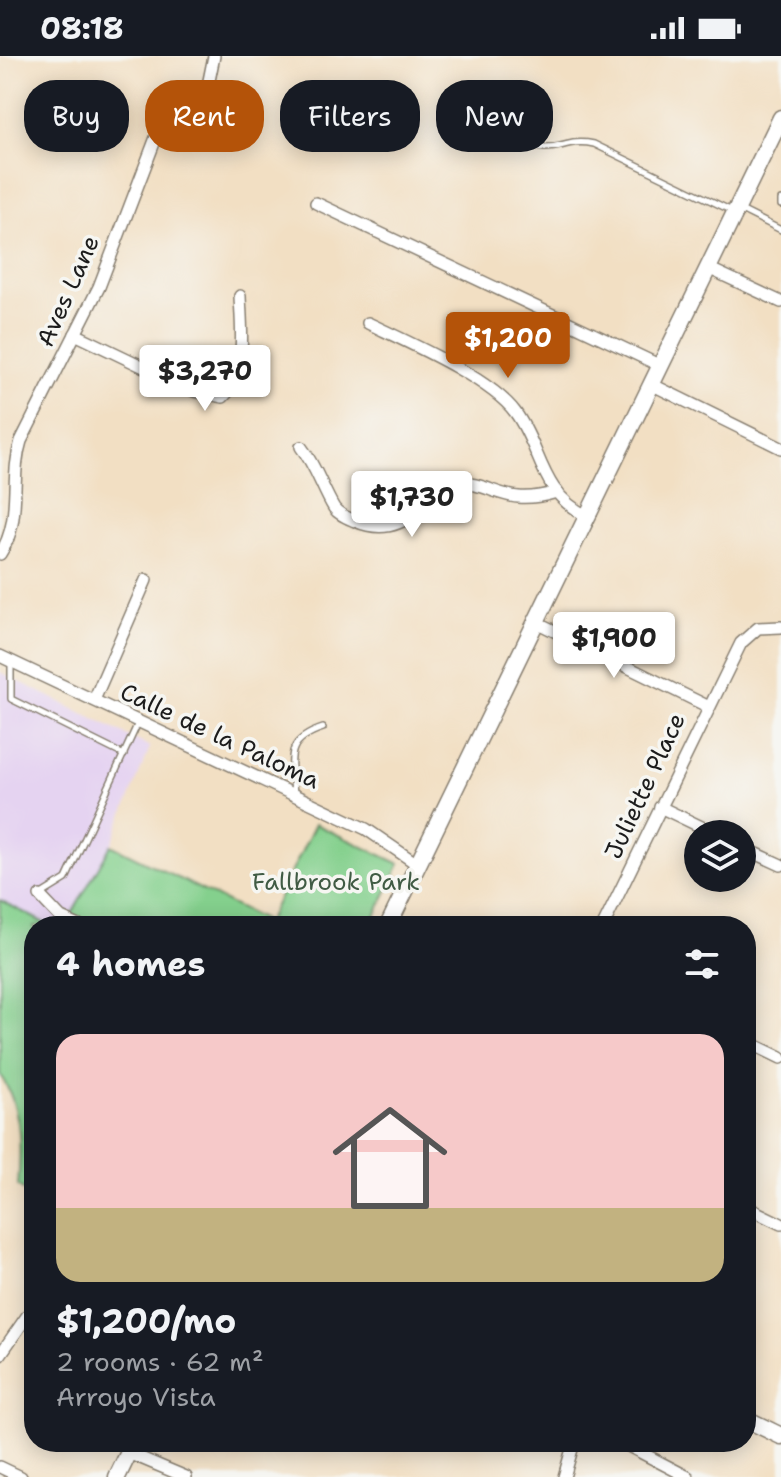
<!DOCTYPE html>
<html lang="en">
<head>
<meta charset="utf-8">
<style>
	:root { --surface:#171b24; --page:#20242c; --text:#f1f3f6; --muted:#9ea1a6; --line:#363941; --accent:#b45309 }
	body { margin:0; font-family:"Shantell Sans",sans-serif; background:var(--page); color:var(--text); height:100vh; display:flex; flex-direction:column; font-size:30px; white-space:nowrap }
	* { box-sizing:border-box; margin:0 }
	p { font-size:26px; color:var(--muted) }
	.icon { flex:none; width:44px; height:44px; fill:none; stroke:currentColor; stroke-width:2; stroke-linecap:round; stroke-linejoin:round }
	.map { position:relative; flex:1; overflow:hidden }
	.side { position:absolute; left:24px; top:860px; width:732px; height:536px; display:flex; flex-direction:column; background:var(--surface); border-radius:32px; box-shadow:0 4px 20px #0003 }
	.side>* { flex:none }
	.guide { position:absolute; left:24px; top:24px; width:734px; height:72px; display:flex; gap:16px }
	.controls { position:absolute; left:684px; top:764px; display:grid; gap:16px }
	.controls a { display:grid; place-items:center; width:72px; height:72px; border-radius:50%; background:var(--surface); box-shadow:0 4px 20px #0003; font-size:40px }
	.price { position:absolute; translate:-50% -68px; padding:0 18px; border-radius:8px; background:#fff; color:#222; font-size:26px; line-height:52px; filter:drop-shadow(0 2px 4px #0008) }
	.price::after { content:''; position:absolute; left:50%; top:48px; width:24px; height:18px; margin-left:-12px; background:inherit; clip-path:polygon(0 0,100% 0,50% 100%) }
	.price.on { background:var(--accent); color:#fff }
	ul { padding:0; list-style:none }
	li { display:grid; align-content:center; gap:16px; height:424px; padding:0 32px }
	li+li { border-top:2px solid var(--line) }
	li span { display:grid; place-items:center; height:248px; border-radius:24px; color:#555 }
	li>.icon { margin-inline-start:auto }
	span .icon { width:144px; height:144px; fill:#fffc; stroke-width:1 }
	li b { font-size:34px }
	h2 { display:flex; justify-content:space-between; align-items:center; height:96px; padding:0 32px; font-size:34px }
	.pill { padding:0 28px; border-radius:32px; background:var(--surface); box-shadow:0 4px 20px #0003; font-size:28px; line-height:72px }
	.pill.on { background:var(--accent); color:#fff }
	.status { display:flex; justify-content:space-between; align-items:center; height:56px; padding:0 40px; background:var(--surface); direction:ltr }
	.status svg { height:22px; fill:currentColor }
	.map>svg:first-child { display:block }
</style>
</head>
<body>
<div class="status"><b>08:18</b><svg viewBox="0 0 49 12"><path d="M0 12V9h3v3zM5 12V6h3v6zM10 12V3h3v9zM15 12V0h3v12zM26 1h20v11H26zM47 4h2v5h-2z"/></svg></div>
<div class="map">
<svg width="781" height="1421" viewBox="0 0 781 1421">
	<rect width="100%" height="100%" fill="#f6f6f2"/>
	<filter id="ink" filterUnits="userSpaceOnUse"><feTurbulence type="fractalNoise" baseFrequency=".0125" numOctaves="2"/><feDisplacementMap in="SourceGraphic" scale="16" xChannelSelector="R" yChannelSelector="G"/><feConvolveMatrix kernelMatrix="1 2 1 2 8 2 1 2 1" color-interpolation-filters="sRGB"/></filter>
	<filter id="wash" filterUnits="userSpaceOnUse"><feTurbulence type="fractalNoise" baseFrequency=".006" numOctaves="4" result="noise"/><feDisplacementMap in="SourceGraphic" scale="32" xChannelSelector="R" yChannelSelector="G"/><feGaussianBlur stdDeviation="1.8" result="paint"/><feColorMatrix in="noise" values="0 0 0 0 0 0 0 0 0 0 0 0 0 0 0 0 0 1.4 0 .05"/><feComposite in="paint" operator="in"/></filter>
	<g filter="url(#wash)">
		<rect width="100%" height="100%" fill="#f2dfc3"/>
		<path fill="#e5d3f1" d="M0 616 150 691 111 789 65 870H50L0 844Z"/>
		<g fill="#84d08d" stroke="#507654" stroke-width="2">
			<path d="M315 768 400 808 370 870H65L111 789 267 866Z"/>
			<path d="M0 844 50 870H34V1140L18 1131C21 1092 23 1053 0 1019Z"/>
		</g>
	</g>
	<g filter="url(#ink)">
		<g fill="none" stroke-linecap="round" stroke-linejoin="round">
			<defs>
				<g id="lane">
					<path d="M463 57C488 70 514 89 544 92 562 93 569 83 594 88L734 156"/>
					<path d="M781 144V149"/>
					<path d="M741 154 781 174"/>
					<path d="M11 607V643L124 699"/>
					<path d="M294 739C292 702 283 685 323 672"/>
					<path d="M40 839 66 823 138 667"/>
				</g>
				<g id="street">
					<path d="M201 64 214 0"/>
					<path d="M316 147 661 310"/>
					<path d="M708 212 781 246"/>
					<path d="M368 267C407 286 490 322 515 356 542 392 539 437 587 460"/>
					<path d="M75 278 194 335 223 341C248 319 241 269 240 240"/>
					<path d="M651 328 781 392"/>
					<path d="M301 391C316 410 322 432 334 452 339 459 348 462 355 465 400 484 420 450 452 426 498 427 502 452 557 436"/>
					<path d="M0 498C23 463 9 424 21 385L99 231 157 79"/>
					<path d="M536 566 707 650"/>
					<path d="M0 600 366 773 417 808"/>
					<path d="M94 644 146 524"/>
					<path d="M660 751 716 778"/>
					<path d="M742 791 781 809"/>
					<path d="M40 840 61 862 79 870"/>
					<path d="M603 870 741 587 758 572 781 571"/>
					<path d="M746 985 781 1002"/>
					<path d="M746 1151 781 1168"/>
					<path d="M0 1299 30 1256"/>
					<path d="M621 1386 688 1421"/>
					<path d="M129 1397 186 1421"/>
					<path d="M0 1411 21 1421"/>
					<path d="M564 1421 574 1386"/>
				</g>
				<g id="secondary">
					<path d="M388 870 781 62"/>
					<path d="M746 1363 781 1380"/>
					<path d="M117 1421 134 1386"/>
				</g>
			</defs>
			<use href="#lane" stroke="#877e70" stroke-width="8"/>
			<use href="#street" stroke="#877e70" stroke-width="14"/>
			<use href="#secondary" stroke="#877e70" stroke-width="19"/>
			<use href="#lane" stroke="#fff" stroke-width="5"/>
			<use href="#street" stroke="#fff" stroke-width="11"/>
			<use href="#secondary" stroke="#fff" stroke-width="16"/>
		</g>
	</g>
	<g text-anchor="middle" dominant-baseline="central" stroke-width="7" stroke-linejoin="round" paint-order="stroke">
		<g font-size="24" fill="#1c1c1c" stroke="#f6f6f2">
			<text transform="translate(68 235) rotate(-66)">Aves Lane</text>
			<text transform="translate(220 680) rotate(25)">Calle de la Paloma</text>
			<text transform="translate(645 730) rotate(-65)">Juliette Place</text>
		</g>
		<g font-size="24" fill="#405b44" stroke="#f6f6f2">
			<text x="336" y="826">Fallbrook Park</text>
		</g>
	</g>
</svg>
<div class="controls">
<a><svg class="icon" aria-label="layers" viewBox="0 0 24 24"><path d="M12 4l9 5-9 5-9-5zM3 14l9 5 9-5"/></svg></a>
</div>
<b class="price on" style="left:508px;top:324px">$1,200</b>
<b class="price" style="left:205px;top:357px">$3,270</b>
<b class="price" style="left:412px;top:483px">$1,730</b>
<b class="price" style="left:614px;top:624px">$1,900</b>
<div class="guide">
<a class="pill">Buy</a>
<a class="pill on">Rent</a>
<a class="pill">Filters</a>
<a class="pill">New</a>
</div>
<section class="side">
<h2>4 homes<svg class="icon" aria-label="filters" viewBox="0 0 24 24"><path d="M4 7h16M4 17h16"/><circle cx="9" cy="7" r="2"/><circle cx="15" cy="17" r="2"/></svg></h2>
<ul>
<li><span style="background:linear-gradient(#f6c9c9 70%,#c2b280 0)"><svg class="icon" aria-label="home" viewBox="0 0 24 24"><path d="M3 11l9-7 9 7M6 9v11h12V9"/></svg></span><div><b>$1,200/mo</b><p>2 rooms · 62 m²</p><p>Arroyo Vista</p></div></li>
</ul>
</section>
</div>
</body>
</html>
